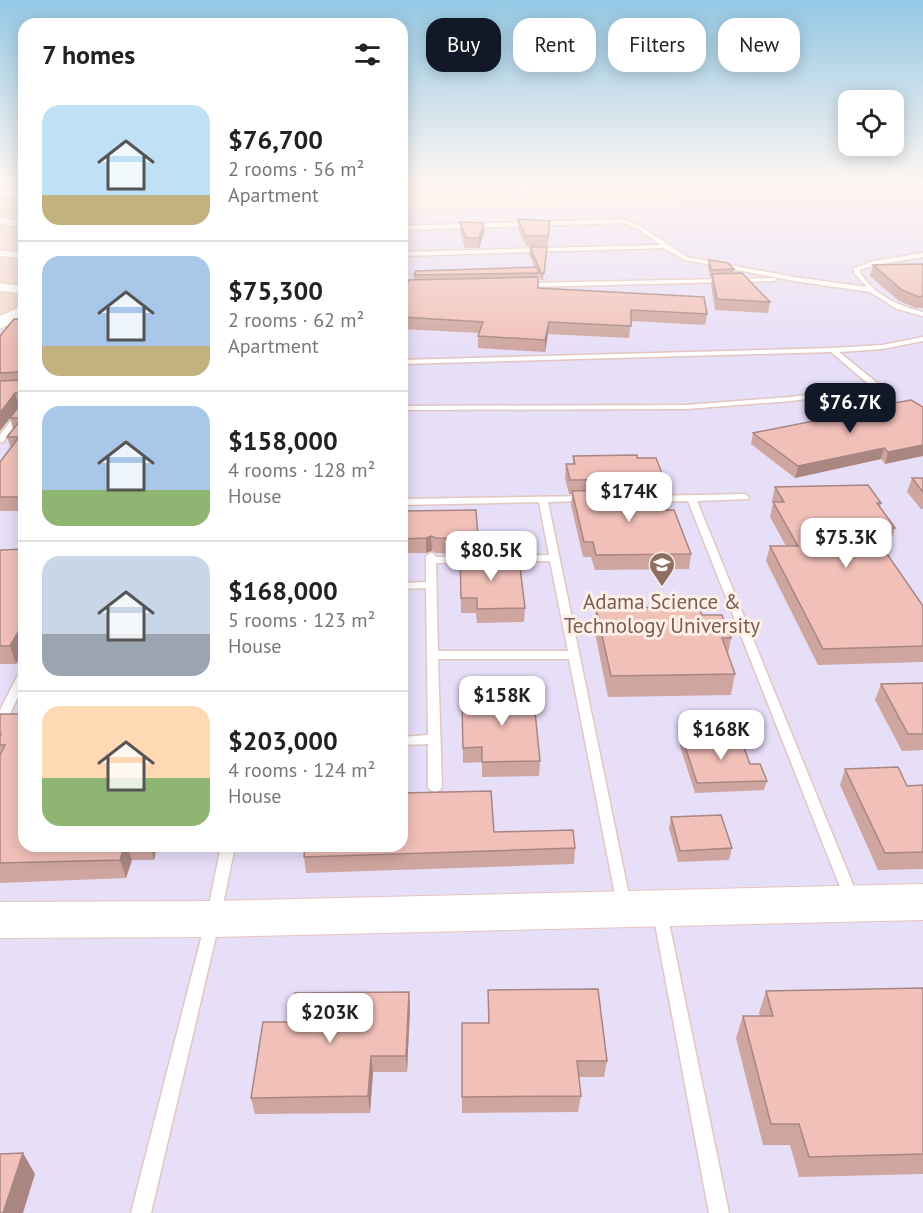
<!DOCTYPE html>
<html lang="en">
<head>
<meta charset="utf-8">
<style>
	:root { --surface:#fff; --page:#f6f6f6; --text:#222; --muted:#767676; --line:#e0e0e0; --accent:#111827 }
	body { margin:0; font-family:"PT Sans",sans-serif; background:var(--page); color:var(--text); height:100vh; display:flex; flex-direction:column; font-size:22px; white-space:nowrap }
	* { box-sizing:border-box; margin:0 }
	p { font-size:20px; color:var(--muted) }
	.icon { flex:none; width:33px; height:33px; fill:none; stroke:currentColor; stroke-width:2; stroke-linecap:round; stroke-linejoin:round }
	.map { position:relative; flex:1; overflow:hidden }
	.drawer { position:absolute; left:18px; top:18px; width:390px; height:834px; display:flex; flex-direction:column; background:var(--surface); border-radius:18px; box-shadow:0 3px 15px #0003 }
	.drawer>* { flex:none }
	.banner { position:absolute; left:426px; top:18px; width:406px; height:54px; display:flex; gap:12px }
	.fabs { position:absolute; left:838px; top:90px; display:grid; gap:12px }
	.fabs a { display:grid; place-items:center; width:66px; height:66px; border-radius:12px; background:var(--surface); box-shadow:0 3px 15px #0003; font-size:30px }
	.price { position:absolute; translate:-50% -51px; padding:0 14px; border-radius:12px; background:#fff; color:#222; font-size:20px; line-height:39px; filter:drop-shadow(0 2px 3px #0008) }
	.price::after { content:''; position:absolute; left:50%; top:36px; width:18px; height:14px; margin-left:-9px; background:inherit; clip-path:polygon(0 0,100% 0,50% 100%) }
	.price.on { background:var(--accent); color:#fff }
	ul { padding:0; list-style:none }
	li { display:flex; align-items:center; gap:18px; height:150px; padding:0 24px }
	li+li { border-top:2px solid var(--line) }
	li span { display:grid; place-items:center; flex:none; width:168px; height:120px; border-radius:18px; color:#555 }
	li>.icon { margin-inline-start:auto }
	span .icon { width:72px; height:72px; fill:#fffc; stroke-width:1 }
	li b { font-size:26px }
	h2 { display:flex; justify-content:space-between; align-items:center; height:72px; padding:0 24px; font-size:26px }
	.pill { padding:0 21px; border-radius:18px; background:var(--surface); box-shadow:0 3px 15px #0003; font-size:21px; line-height:54px }
	.pill.on { background:var(--accent); color:#fff }
	.map>svg:first-child { display:block }
</style>
</head>
<body>
<div class="map">
<svg width="923" height="1213" viewBox="0 0 923 1213">
	<rect width="100%" height="100%" fill="#fceae1"/>
	<path fill="#f3dad0" d="M0 182H24V305L0 319Z"/>
	<path fill="#e7def8" d="M703 182H923V1213H0V330L24 317V846H402V210L673 206Z"/>
	<g fill="none" stroke-linecap="round" stroke-linejoin="round">
		<defs>
			<g id="lane">
				<path d="M407 182H411L410 184C420 189 431 189 441 184L440 182H444L446 184C434 193 417 193 405 184Z"/>
				<path d="M483 182H489L512 191 574 182 521 193H511Z"/>
				<path d="M623 219 642 227 687 257 794 277 867 287 854 273V268L874 261 923 253V257L875 265 859 270C871 294 899 306 923 312V316L897 309 870 292 794 281 685 260 664 248 402 256V252L660 245 638 229 623 223 402 230V226Z"/>
				<path d="M776 278 777 279 774 281 525 287 522 285 525 283Z"/>
				<path d="M923 337V341L882 349 839 352 881 386 882 388 878 390 790 401 686 409 402 410V406L686 405 790 397 872 387 831 352 402 364V360L833 348 882 345Z"/>
				<path d="M21 407H24V414L3 442H0V435Z"/>
				<path d="M745 494 749 497 748 499 697 501 858 897 856 901 851 903 846 901 844 897 688 501 648 502 644 499 648 496Z"/>
				<path d="M585 496 588 497 589 499 588 501 548 502 631 905 629 909 624 911 619 909 617 905 569 659H438L442 787 440 790 435 792 430 790 428 787V744L402 745V737L428 735 426 588 402 589V583L426 582V556L431 553 434 554 436 557 549 555 539 502 402 505V499ZM550 561 568 651H438L436 563Z"/>
				<path d="M24 671V686L4 725 0 726V710L18 675Z"/>
				<path d="M221 846H235L220 919 151 1213H131L206 919Z"/>
				<path d="M660 907 665 909 667 913 729 1213H709L653 913 655 909Z"/>
			</g>
			<g id="street">
				<path d="M0 218 24 221V227L0 224Z"/>
				<path d="M0 250 24 253V259L0 256Z"/>
				<path d="M0 283 24 286V294L0 291Z"/>
			</g>
			<g id="secondary">
				<path d="M0 188 24 191V199L0 196Z"/>
				<path d="M24 305V317L0 329V316Z"/>
				<path d="M923 884V920L213 937 0 938V902L213 901Z"/>
			</g>
		</defs>
		<use href="#lane" stroke="#e2c6c0" stroke-width="3"/>
		<use href="#street" stroke="#e2c6c0" stroke-width="2"/>
		<use href="#secondary" stroke="#e7c5bd" stroke-width="2"/>
		<use href="#lane" fill="#fff" fill-rule="evenodd"/>
		<use href="#street" fill="#fff" fill-rule="evenodd"/>
		<use href="#secondary" fill="#fff" fill-rule="evenodd"/>
	</g>
	<g fill="#cfa59f">
		<path d="M518 219 550 230 548 246H526L518 229Z"/>
		<path d="M460 222 484 223V233L479 248H465L460 232Z"/>
		<path d="M530 247 547 254 543 280H541L538 273V288L707 314 705 325 631 321 629 338 548 334 545 352 478 348V336L479 333 402 329V293L414 280V275L535 267 529 254Z"/>
		<path d="M709 260 734 269V273L770 302 768 313 715 310 711 285 712 277H710L708 267Z"/>
		<path d="M923 264V308H916L899 301 870 276 873 265Z"/>
		<path d="M24 318V511H0V462L11 448 7 437 13 429 10 418 0 431V336Z"/>
		<path d="M911 400 885 464 881 459 795 478 751 444 753 433 855 413V410Z"/>
		<path d="M573 456 637 458 663 476 661 490H658L665 510 691 554 689 569 595 570 591 557H583L571 505 572 494H569L565 478 566 464H573Z"/>
		<path d="M912 478H923V509H921L907 492Z"/>
		<path d="M775 487 881 503 880 507 895 528 890 542 879 543 923 606V662L818 665 766 561 770 546H786L770 517 773 503 772 501Z"/>
		<path d="M402 511 478 539V551L479 560 525 608 524 622 477 623 476 613H461L460 554 436 553 432 551 426 553H402Z"/>
		<path d="M24 549V650L16 664H0V551Z"/>
		<path d="M596 608 702 615 731 638 728 654 735 674 731 695 608 697 594 628Z"/>
		<path d="M923 683V750L902 751 875 700 881 684Z"/>
		<path d="M479 692 540 761 539 776 482 777V762L463 763 462 703H479Z"/>
		<path d="M0 714 24 846H157L154 860H132L126 878 0 883Z"/>
		<path d="M682 737 750 764 767 781 764 790 695 793 680 746Z"/>
		<path d="M845 769 907 786 923 785V869L878 870 840 785Z"/>
		<path d="M671 817 732 848 729 860 678 862 669 828Z"/>
		<path d="M494 832 575 848 574 864 306 873 304 857Z"/>
		<path d="M923 988V1174L799 1177 790 1145H763L736 1038 743 1016H760L759 1013 766 991Z"/>
		<path d="M488 990 607 1061 604 1077H578L581 1096 578 1112 462 1113V1023H488Z"/>
		<path d="M409 992 410 1008 407 1072H373L370 1113 255 1114 251 1098 291 1022Z"/>
	</g>
	<g fill="#a98682">
		<path d="M484 223V233L479 248V238Z"/>
		<path d="M549 322 548 334 545 352V340Z"/>
		<path d="M15 393 19 406 0 431V413Z"/>
		<path d="M923 445V456L885 464 888 452Z"/>
		<path d="M884 448 881 459 795 478 798 466Z"/>
		<path d="M431 536 432 551 426 553V538Z"/>
		<path d="M24 622V650L16 664 10 646Z"/>
		<path d="M124 846H127L132 860 126 878 120 860Z"/>
		<path d="M150 846H157L154 860Z"/>
		<path d="M409 992 410 1008 407 1072 406 1056Z"/>
		<path d="M371 1056 373 1072 370 1113 368 1096Z"/>
		<path d="M23 1153 35 1174 23 1213H3Z"/>
	</g>
	<g fill="#f1c0b9" stroke="#a98682" stroke-width="1.5">
		<path d="M518 219 550 221 548 236H526Z"/>
		<path d="M460 222 484 223 479 238H466Z"/>
		<path d="M530 247H547L544 273H541Z"/>
		<path d="M709 260 728 263 734 269 711 270Z"/>
		<path d="M923 264V296L919 297 902 290 873 265Z"/>
		<path d="M538 267V273L414 275 416 271Z"/>
		<path d="M742 273 770 302 717 299 712 274Z"/>
		<path d="M538 277V288L704 297 707 314 631 310V326L549 322 545 340 478 336 483 322 402 317V293L409 280Z"/>
		<path d="M24 318V497H0V462L19 437H7L22 418H10L22 402V393H15L0 413V381L22 380 23 375 20 372 0 373V336L14 319H23Z"/>
		<path d="M911 400 923 407V445L888 452 884 448 798 466 753 433 859 412 855 410Z"/>
		<path d="M637 455V458H656L663 476H654L655 479 570 480 566 464H575L573 456Z"/>
		<path d="M912 478H923V492Z"/>
		<path d="M868 485 881 503H877L895 528H869L923 606V646L823 649 770 546H798L773 502H784L775 487Z"/>
		<path d="M658 489 665 510H674L691 554 596 555 593 542H584L572 491Z"/>
		<path d="M476 510 478 539 436 538 431 536 426 538 402 539V511Z"/>
		<path d="M24 549V622L10 646H0V551L1 550Z"/>
		<path d="M460 551H479V560L519 559 525 608 477 609V598H461Z"/>
		<path d="M699 607 702 615H722L731 638H722L735 674 611 676 596 608Z"/>
		<path d="M923 683V734H908L881 684Z"/>
		<path d="M479 692H533L540 761 482 762V747L463 748 462 703H480Z"/>
		<path d="M24 704V846H124L120 860 0 863V755L5 745H0V737L1 734H0V714H19Z"/>
		<path d="M682 737H740L750 764H760L767 781 697 783Z"/>
		<path d="M898 767 907 786 923 785V852L885 853 845 769Z"/>
		<path d="M491 791 494 832 573 830 575 848 304 857 305 846H402V793Z"/>
		<path d="M721 815 732 848 680 851 671 817Z"/>
		<path d="M923 988V1154L809 1157 799 1124H771L743 1016H773L766 991Z"/>
		<path d="M598 989 607 1061H577L581 1096 462 1097V1023H489L488 990Z"/>
		<path d="M409 992 406 1056H371L368 1096 251 1098 263 1022H291L295 993Z"/>
		<path d="M23 1153 3 1213H0V1154Z"/>
	</g>
	<linearGradient id="sky" x2="0" y2="1"><stop stop-color="#94c8e4"/><stop offset="0.52" stop-color="#fef6f2"/><stop offset="1" stop-color="#fef6f2" stop-opacity="0"/></linearGradient>
	<rect width="923" height="352" fill="url(#sky)"/>
	<defs>
		<symbol id="university-pin" viewBox="-11 -11 22 30"><path d="M0 17L-7.5 6A9.5 9.5 0 1 1 7.5 6Z" fill="#8d6e63" stroke="#ffefe7"/><path d="M0-5L7-2L0 1L-7-2ZM-4 1L0 2.5L4 1V4Q0 6-4 4Z" fill="#fff"/></symbol>
	</defs>
	<g fill-rule="evenodd">
		<use href="#university-pin" x="647" y="550" width="30" height="40"/>
	</g>
	<g text-anchor="middle" dominant-baseline="central" stroke-width="6" stroke-linejoin="round" paint-order="stroke">
		<g font-size="21" fill="#785e54" stroke="#ffefe7">
			<text x="662" y="601">Adama Science &amp;<tspan x="662" dy="24">Technology University</tspan></text>
		</g>
	</g>
</svg>
<div class="fabs">
<a><svg class="icon" aria-label="locate" viewBox="0 0 24 24"><circle cx="12" cy="12" r="6"/><path d="M12 2v4M12 18v4M2 12h4M18 12h4"/></svg></a>
</div>
<b class="price on" style="left:850px;top:434px">$76.7K</b>
<b class="price" style="left:629px;top:523px">$174K</b>
<b class="price" style="left:846px;top:569px">$75.3K</b>
<b class="price" style="left:491px;top:582px">$80.5K</b>
<b class="price" style="left:502px;top:727px">$158K</b>
<b class="price" style="left:721px;top:761px">$168K</b>
<b class="price" style="left:330px;top:1044px">$203K</b>
<div class="banner">
<a class="pill on">Buy</a>
<a class="pill">Rent</a>
<a class="pill">Filters</a>
<a class="pill">New</a>
</div>
<section class="drawer">
<h2>7 homes<svg class="icon" aria-label="filters" viewBox="0 0 24 24"><path d="M4 7h16M4 17h16"/><circle cx="9" cy="7" r="2"/><circle cx="15" cy="17" r="2"/></svg></h2>
<ul>
<li><span style="background:linear-gradient(#bfe0f5 75%,#c2b280 0)"><svg class="icon" aria-label="home" viewBox="0 0 24 24"><path d="M3 11l9-7 9 7M6 9v11h12V9"/></svg></span><div><b>$76,700</b><p>2 rooms · 56 m²</p><p>Apartment</p></div></li>
<li><span style="background:linear-gradient(#a9c7e8 75%,#c2b280 0)"><svg class="icon" aria-label="home" viewBox="0 0 24 24"><path d="M3 11l9-7 9 7M6 9v11h12V9"/></svg></span><div><b>$75,300</b><p>2 rooms · 62 m²</p><p>Apartment</p></div></li>
<li><span style="background:linear-gradient(#a9c7e8 70%,#8fb573 0)"><svg class="icon" aria-label="home" viewBox="0 0 24 24"><path d="M3 11l9-7 9 7M6 9v11h12V9"/></svg></span><div><b>$158,000</b><p>4 rooms · 128 m²</p><p>House</p></div></li>
<li><span style="background:linear-gradient(#c9d6e8 65%,#9aa5b1 0)"><svg class="icon" aria-label="home" viewBox="0 0 24 24"><path d="M3 11l9-7 9 7M6 9v11h12V9"/></svg></span><div><b>$168,000</b><p>5 rooms · 123 m²</p><p>House</p></div></li>
<li><span style="background:linear-gradient(#ffd9b3 60%,#8fb573 0)"><svg class="icon" aria-label="home" viewBox="0 0 24 24"><path d="M3 11l9-7 9 7M6 9v11h12V9"/></svg></span><div><b>$203,000</b><p>4 rooms · 124 m²</p><p>House</p></div></li>
</ul>
</section>
</div>
</body>
</html>
